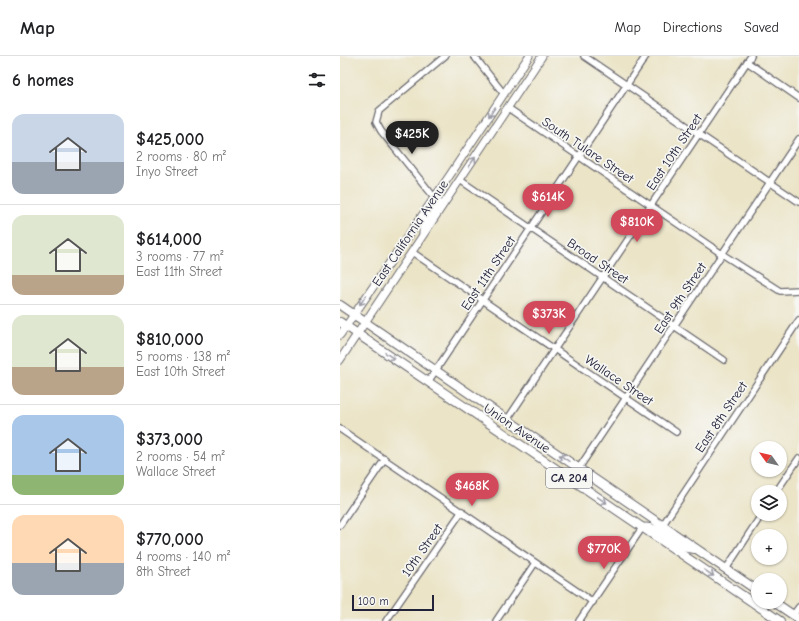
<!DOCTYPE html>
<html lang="en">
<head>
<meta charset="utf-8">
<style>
	:root { --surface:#fff; --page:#f6f6f6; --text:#202124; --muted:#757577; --line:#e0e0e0; --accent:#d1495b }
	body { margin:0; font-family:"Comic Neue",sans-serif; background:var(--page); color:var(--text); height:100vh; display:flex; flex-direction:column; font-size:15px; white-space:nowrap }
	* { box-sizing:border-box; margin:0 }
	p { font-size:13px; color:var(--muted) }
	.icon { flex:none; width:22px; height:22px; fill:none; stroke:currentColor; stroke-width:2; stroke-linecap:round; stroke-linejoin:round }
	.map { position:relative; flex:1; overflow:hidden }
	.side { display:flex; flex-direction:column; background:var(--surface); width:340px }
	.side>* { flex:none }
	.needle { width:26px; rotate:304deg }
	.fabs { position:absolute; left:411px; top:385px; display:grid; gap:8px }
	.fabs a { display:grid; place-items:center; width:36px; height:36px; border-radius:50%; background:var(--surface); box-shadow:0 1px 3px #0004; font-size:20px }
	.scale { position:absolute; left:12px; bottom:10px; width:82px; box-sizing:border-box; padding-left:4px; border:2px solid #22223b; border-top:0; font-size:11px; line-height:14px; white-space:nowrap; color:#22223b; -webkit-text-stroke:3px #f6f6f2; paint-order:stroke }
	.price { position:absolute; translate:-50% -34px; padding:0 9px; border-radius:14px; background:var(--accent); color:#fff; font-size:13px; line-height:26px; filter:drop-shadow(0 1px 2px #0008) }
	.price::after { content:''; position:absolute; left:50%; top:24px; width:12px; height:9px; margin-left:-6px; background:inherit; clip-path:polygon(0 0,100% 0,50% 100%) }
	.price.on { background:#222; color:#fff }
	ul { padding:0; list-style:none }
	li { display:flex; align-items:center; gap:12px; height:100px; padding:0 12px }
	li+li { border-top:1px solid var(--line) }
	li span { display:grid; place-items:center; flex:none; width:112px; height:80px; border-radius:12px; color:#555 }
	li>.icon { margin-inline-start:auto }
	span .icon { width:48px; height:48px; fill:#fffc; stroke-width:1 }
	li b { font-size:17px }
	h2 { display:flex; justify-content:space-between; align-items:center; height:48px; padding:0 12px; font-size:17px }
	header { display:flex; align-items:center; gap:24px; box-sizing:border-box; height:56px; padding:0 20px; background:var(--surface); border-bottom:1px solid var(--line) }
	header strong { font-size:19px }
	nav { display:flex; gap:22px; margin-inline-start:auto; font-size:14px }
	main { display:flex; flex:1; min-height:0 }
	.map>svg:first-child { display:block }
</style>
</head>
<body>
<header>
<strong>Map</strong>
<nav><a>Map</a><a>Directions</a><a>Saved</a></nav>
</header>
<main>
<section class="side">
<h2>6 homes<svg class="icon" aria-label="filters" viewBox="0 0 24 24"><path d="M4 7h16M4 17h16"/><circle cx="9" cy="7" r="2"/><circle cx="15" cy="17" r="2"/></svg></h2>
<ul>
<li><span style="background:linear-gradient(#c9d6e8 60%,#9aa5b1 0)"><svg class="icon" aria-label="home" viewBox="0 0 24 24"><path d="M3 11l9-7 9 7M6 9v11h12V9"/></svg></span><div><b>$425,000</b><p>2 rooms · 80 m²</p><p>Inyo Street</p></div></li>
<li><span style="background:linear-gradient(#dfe7d0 75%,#b9a48a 0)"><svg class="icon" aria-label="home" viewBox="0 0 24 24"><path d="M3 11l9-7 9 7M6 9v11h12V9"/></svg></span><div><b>$614,000</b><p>3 rooms · 77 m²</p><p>East 11th Street</p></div></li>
<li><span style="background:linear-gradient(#dfe7d0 65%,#b9a48a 0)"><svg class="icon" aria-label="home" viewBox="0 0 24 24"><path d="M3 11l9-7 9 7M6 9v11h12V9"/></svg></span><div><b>$810,000</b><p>5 rooms · 138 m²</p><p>East 10th Street</p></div></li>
<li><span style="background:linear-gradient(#a9c7e8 75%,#8fb573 0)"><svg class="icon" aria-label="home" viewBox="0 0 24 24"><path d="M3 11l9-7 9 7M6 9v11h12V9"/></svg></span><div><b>$373,000</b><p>2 rooms · 54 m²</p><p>Wallace Street</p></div></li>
<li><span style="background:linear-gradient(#ffd9b3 60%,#9aa5b1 0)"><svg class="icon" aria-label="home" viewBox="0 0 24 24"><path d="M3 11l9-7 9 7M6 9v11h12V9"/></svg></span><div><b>$770,000</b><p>4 rooms · 140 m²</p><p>8th Street</p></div></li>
</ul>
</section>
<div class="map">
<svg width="459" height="565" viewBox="0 0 459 565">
	<rect width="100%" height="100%" fill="#f6f6f2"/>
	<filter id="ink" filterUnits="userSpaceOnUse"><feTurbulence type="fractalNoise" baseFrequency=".025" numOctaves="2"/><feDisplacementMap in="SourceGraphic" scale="8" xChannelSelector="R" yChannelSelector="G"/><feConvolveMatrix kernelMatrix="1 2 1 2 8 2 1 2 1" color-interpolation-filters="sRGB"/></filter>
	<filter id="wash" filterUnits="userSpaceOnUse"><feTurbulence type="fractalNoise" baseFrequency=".012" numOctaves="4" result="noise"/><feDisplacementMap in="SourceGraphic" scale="16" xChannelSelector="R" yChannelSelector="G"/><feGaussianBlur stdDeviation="0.9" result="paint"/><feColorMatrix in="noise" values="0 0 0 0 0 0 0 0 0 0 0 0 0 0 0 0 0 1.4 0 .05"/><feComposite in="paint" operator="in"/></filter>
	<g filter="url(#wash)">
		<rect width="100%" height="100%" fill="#ebe4c7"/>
	</g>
	<g filter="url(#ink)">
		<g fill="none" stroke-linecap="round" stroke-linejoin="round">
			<defs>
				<g id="minor">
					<path d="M134 0 164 38"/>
					<path d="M244 0 459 146"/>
					<path d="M407 6 459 42"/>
					<path d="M168 52 382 198 440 235 459 234"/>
					<path d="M120 124 384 304"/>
					<path d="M94 141 41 75 36 66 39 55 105 0"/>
					<path d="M72 196 336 376"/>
					<path d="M88 326 306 0"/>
					<path d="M167 364 411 0"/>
					<path d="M0 373 253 546"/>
					<path d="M239 412 459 83"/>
					<path d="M436 436 459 402"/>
					<path d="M0 469 45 403"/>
					<path d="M322 470 459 264"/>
					<path d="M386 513 422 458"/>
					<path d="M453 559 459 551"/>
					<path d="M46 565 122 455"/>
					<path d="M156 565 195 507"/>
					<path d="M239 565 302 472"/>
				</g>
				<g id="major">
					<path d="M83 178V169L98 145 94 141"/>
					<path d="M0 279 110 119 189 0"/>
					<path d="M0 304 202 0"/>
				</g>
				<g id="highway">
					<path d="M0 249 418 535"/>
					<path d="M0 266 440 565"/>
					<path d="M302 472C323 468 335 495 356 493"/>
					<path d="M434 546 459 563"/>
				</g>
			</defs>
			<use href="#minor" stroke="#68666c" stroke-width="8"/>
			<use href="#major" stroke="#68666c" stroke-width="9"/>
			<use href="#highway" stroke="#68666c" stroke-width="10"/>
			<use href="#minor" stroke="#fff" stroke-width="5.5"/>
			<use href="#major" stroke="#fff" stroke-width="7"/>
			<use href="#highway" stroke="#fff" stroke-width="8"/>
		</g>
		<defs><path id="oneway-shaft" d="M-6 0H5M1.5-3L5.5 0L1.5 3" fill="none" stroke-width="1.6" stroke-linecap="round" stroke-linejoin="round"/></defs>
		<g stroke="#9c9ca7">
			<use href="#oneway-shaft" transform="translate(152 56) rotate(124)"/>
			<use href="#oneway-shaft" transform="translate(132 106) rotate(-56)"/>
			<use href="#oneway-shaft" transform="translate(23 244) rotate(125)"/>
			<use href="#oneway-shaft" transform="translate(50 300) rotate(34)"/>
			<use href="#oneway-shaft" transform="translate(224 402) rotate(-146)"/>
			<use href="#oneway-shaft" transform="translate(262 444) rotate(34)"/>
			<use href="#oneway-shaft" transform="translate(369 517) rotate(34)"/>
		</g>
	</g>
	<g text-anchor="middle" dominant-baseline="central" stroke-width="3.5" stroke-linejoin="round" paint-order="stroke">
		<rect fill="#f6f6f2" stroke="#626272" stroke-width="1" x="206" y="412" width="46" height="20" rx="3"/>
		<g font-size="12" font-weight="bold" fill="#22223b">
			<text x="229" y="422">CA 204</text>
		</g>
		<g font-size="13" fill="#22223b" stroke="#f6f6f2">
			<text transform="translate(248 94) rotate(34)">South Tulare Street</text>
			<text transform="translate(334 96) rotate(-56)">East 10th Street</text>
			<text transform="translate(70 177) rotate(-56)">East California Avenue</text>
			<text transform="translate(258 205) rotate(34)">Broad Street</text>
			<text transform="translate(148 217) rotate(-56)">East 11th Street</text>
			<text transform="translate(340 242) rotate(-56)">East 9th Street</text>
			<text transform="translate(279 324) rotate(34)">Wallace Street</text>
			<text transform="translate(381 361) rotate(-56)">East 8th Street</text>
			<text transform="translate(177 372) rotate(34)">Union Avenue</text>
			<text transform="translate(82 494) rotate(-55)">10th Street</text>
		</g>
	</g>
</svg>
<div class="fabs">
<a><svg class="needle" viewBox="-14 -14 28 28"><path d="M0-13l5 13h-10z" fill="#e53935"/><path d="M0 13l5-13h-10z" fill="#757577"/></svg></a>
<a><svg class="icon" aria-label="layers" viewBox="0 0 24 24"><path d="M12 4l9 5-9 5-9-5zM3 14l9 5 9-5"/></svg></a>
<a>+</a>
<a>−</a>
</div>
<div class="scale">100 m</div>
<b class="price on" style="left:72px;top:99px">$425K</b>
<b class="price" style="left:208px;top:162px">$614K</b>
<b class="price" style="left:297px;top:187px">$810K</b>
<b class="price" style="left:209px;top:279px">$373K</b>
<b class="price" style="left:132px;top:451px">$468K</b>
<b class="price" style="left:264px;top:514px">$770K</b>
</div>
</main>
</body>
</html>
